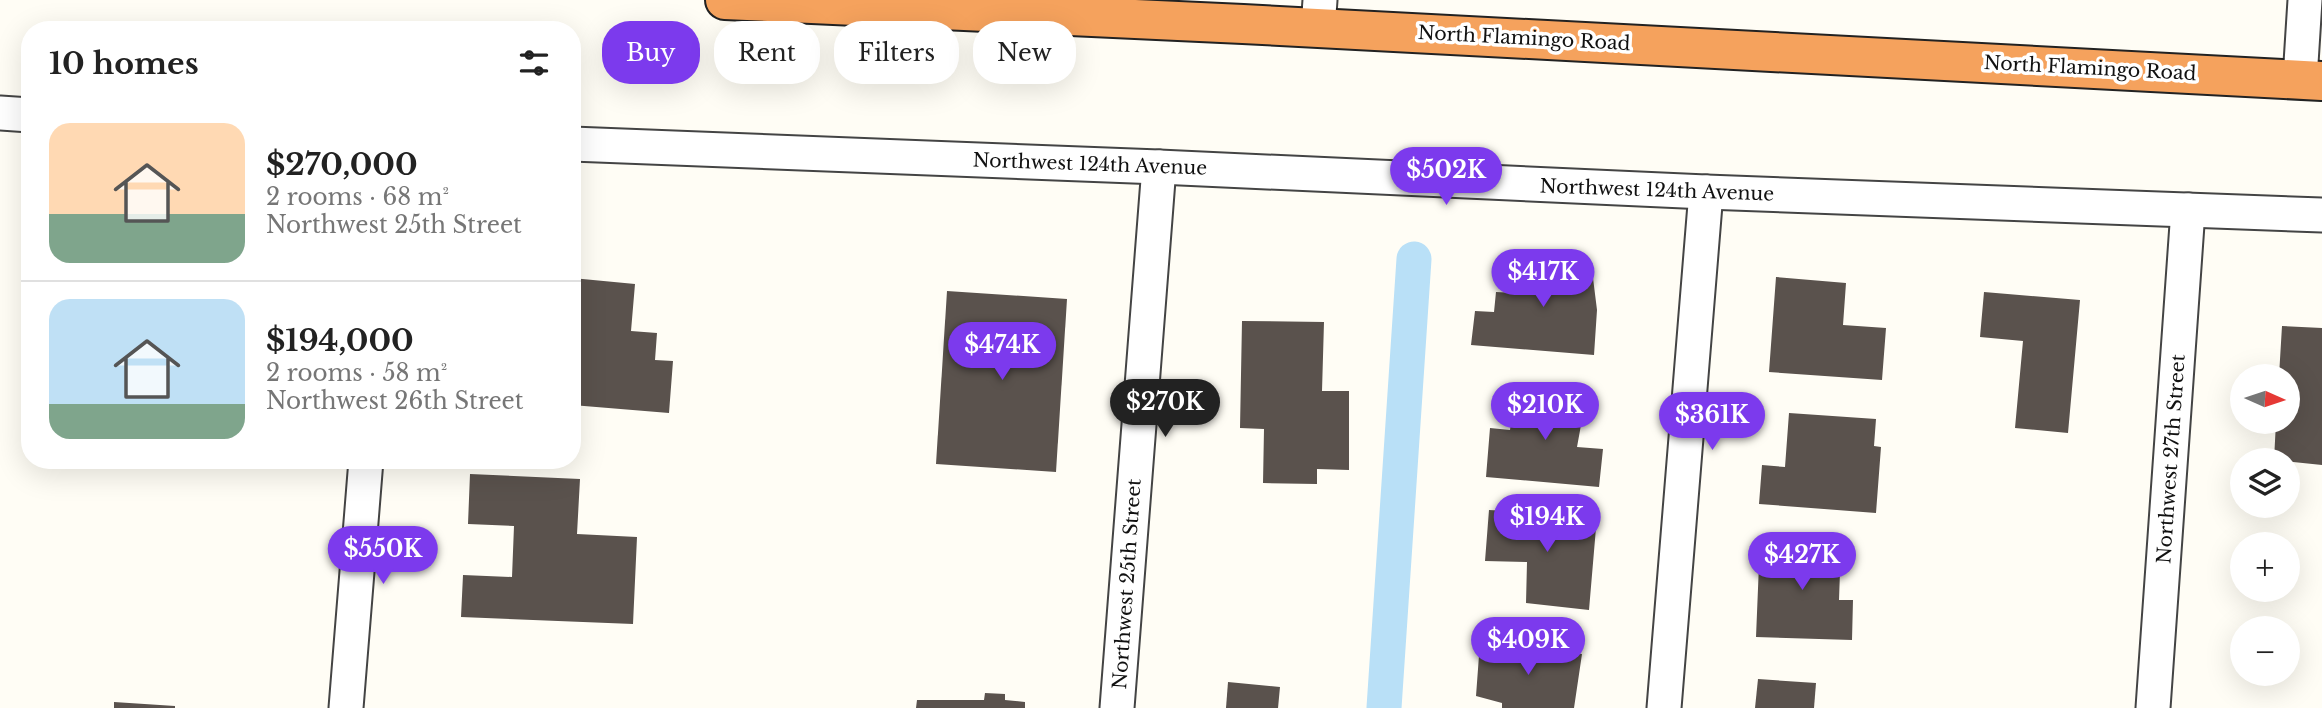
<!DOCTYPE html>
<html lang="en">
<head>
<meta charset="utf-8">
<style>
	:root { --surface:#fff; --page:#f6f6f6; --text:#222; --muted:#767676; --line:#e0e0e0; --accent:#7c3aed }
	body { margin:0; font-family:"Libre Baskerville",serif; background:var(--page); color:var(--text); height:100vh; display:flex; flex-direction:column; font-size:26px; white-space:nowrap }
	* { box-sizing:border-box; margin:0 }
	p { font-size:23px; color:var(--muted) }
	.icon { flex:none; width:38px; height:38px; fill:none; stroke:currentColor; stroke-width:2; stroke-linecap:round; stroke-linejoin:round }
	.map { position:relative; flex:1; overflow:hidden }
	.drawer { position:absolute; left:21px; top:21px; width:560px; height:448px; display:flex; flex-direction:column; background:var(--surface); border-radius:28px; box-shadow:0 7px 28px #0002 }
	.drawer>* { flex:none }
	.top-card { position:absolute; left:602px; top:21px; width:665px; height:63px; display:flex; gap:14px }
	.needle { width:46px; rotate:93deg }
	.fabs { position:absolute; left:2230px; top:364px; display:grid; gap:14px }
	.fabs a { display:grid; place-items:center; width:70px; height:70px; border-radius:50%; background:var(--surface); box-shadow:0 7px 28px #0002; font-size:35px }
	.price { position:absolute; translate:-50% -60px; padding:0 16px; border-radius:24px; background:var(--accent); color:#fff; font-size:23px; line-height:46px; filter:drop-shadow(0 2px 4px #0008) }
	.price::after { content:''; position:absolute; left:50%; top:42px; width:21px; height:16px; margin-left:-10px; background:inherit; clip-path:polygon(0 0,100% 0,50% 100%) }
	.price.current { background:#222; color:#fff }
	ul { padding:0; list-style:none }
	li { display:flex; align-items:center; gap:21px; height:175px; padding:0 28px }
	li+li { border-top:2px solid var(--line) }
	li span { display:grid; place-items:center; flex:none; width:196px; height:140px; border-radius:21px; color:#555 }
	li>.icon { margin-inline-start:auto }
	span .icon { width:84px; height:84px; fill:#fffc; stroke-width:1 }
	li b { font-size:30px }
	h2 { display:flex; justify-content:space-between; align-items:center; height:84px; padding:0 28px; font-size:30px }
	.pill { padding:0 24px; border-radius:28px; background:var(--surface); box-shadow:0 7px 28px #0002; font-size:24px; line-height:63px }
	.pill.current { background:var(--accent); color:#fff }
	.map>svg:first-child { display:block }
</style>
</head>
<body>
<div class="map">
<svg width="2322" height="708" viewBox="0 0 2322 708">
	<rect width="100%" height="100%" fill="#fffdf5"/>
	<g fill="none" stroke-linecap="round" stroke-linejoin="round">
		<path stroke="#b9e0f7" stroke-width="35" d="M1384 708 1414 259"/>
	</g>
	<g fill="#5a524d">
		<path d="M1520 250 1576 261 1593 278 1597 310 1594 355 1471 345 1475 311 1494 312 1496 292 1516 293Z"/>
		<path d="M1776 277 1846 283 1843 325 1886 328 1882 380 1769 372Z"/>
		<path d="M572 278 635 284 631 331 657 333 655 360 673 361 669 413 572 405Z"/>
		<path d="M947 291 1067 299 1056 472 936 464Z"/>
		<path d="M1984 292 2080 300 2068 433 2015 428 2023 341 1980 337Z"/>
		<path d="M1242 321 1324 322 1322 391H1349V470L1317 469V484L1263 483 1264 429 1240 428Z"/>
		<path d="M2282 326 2322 328V465L2274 460 2276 422H2287V376H2279Z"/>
		<path d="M1516 390 1587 392 1577 447 1603 449 1599 487 1486 477 1490 428 1510 430Z"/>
		<path d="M1789 413 1876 419 1874 446 1881 447 1876 513 1759 504 1762 465 1785 467Z"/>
		<path d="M131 460H210V468L131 464Z"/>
		<path d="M470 474 580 479 577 534 637 537 633 624 461 617 463 575 512 577 514 526 468 524Z"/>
		<path d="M1489 510 1597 516 1589 610 1526 603 1527 562 1485 561Z"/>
		<path d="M1760 540 1841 543 1839 600H1853L1852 640 1756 637Z"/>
		<path d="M1480 642 1582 654 1574 708H1502V703L1476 696Z"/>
		<path d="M1758 679 1816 683 1814 708H1755Z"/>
		<path d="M1228 682 1280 687 1278 708H1226Z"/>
		<path d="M985 693 1005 694V700L1025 702V708H916L917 700H984Z"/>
		<path d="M114 702 175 706V708H114Z"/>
	</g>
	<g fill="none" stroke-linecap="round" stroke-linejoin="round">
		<defs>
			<g id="minor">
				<path d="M1318 28 1320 0"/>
				<path d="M2300 79 2305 0"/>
				<path d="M0 113 30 115"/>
				<path d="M572 144 1159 167 1706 192 2322 215"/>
				<path d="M346 708 366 460"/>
				<path d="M1117 708 1159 167"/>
				<path d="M1664 708 1706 192"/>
				<path d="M2153 708 2188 210"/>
			</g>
			<path id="highway" d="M725 0 1243 24 2322 81"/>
		</defs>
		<use href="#minor" stroke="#444" stroke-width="37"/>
		<use href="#highway" stroke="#222" stroke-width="42"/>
		<use href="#minor" stroke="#fff" stroke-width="33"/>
		<use href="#highway" stroke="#f5a25d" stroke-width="38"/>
	</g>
	<g text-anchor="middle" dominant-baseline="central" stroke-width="7" stroke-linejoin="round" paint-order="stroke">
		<g font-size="19" fill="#111" stroke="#fff">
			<text transform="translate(1524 38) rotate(3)">North Flamingo Road</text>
			<text transform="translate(2090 68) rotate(3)">North Flamingo Road</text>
			<text transform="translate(1090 164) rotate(2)">Northwest 124th Avenue</text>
			<text transform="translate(1657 190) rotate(2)">Northwest 124th Avenue</text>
			<text transform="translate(2171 459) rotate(-86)">Northwest 27th Street</text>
			<text transform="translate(1127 584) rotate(-86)">Northwest 25th Street</text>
		</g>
	</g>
</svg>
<div class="fabs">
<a><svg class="needle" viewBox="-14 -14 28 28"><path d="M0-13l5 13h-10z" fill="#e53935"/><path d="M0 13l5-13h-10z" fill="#767676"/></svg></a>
<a><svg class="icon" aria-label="layers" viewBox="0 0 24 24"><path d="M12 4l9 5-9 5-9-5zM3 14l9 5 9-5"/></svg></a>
<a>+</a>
<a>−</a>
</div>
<b class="price" style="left:1446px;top:207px">$502K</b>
<b class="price" style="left:1543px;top:309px">$417K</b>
<b class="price" style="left:1002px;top:382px">$474K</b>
<b class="price current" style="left:1165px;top:439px">$270K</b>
<b class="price" style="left:1545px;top:442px">$210K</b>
<b class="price" style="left:1712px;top:452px">$361K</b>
<b class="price" style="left:1547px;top:554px">$194K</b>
<b class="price" style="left:383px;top:586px">$550K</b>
<b class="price" style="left:1802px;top:592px">$427K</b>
<b class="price" style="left:1528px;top:677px">$409K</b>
<div class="top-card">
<a class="pill current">Buy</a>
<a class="pill">Rent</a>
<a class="pill">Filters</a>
<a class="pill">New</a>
</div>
<section class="drawer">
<h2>10 homes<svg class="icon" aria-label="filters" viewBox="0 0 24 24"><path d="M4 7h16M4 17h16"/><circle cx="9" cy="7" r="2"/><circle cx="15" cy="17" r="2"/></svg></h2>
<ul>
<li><span style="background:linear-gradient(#ffd9b3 65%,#7fa58c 0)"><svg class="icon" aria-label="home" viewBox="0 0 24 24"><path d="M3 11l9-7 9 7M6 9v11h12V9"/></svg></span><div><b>$270,000</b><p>2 rooms · 68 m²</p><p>Northwest 25th Street</p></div></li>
<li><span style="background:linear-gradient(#bfe0f5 75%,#7fa58c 0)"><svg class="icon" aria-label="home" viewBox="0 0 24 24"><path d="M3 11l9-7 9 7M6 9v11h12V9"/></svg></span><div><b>$194,000</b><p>2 rooms · 58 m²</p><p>Northwest 26th Street</p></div></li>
</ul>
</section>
</div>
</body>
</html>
